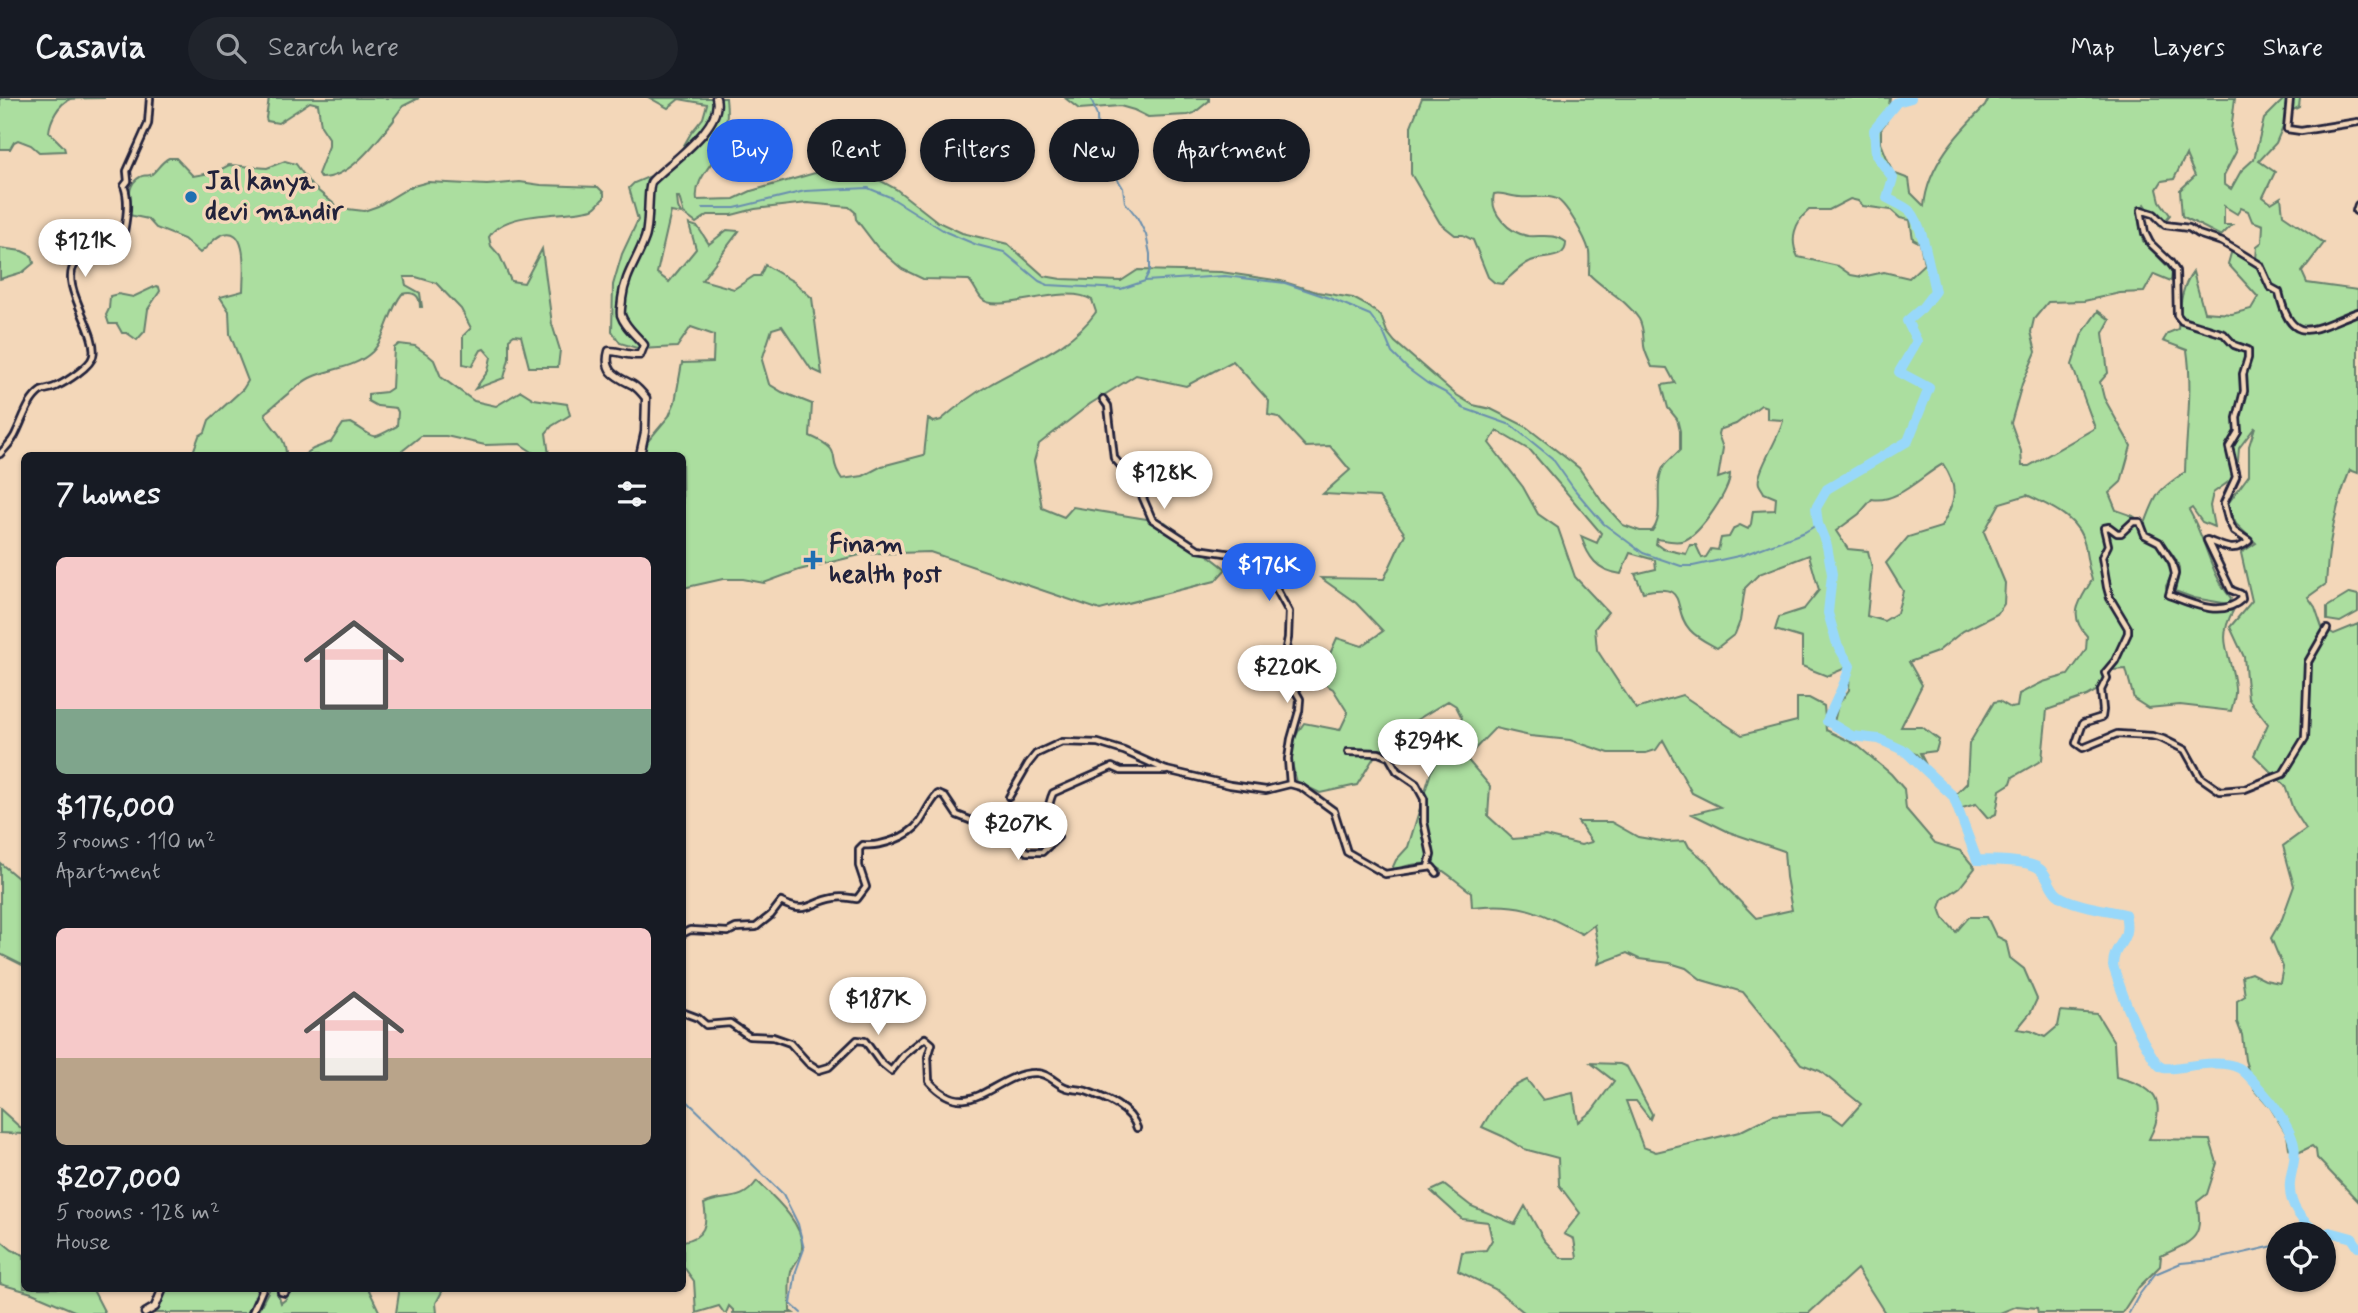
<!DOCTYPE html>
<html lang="en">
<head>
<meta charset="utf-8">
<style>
	:root { --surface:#171b24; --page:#20242c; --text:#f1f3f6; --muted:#9ea1a6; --line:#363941; --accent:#2563eb }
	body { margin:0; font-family:Mynerve,sans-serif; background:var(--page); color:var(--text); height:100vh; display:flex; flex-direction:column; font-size:26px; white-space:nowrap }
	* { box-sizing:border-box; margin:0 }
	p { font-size:23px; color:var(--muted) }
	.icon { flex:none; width:38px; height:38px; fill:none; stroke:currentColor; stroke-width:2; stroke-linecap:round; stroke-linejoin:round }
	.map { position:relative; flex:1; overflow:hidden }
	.side { position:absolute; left:21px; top:354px; width:665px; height:840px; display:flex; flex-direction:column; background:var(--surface); border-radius:10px; box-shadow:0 2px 5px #0004 }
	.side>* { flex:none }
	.banner { position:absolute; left:707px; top:21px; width:665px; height:63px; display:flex; gap:14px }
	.tools { position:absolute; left:2266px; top:1124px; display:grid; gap:14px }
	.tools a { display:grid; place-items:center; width:70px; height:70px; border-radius:50%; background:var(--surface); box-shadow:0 2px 5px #0004; font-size:35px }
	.price { position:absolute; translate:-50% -60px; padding:0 16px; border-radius:24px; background:#fff; color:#222; font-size:23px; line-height:46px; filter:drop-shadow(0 2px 4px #0008) }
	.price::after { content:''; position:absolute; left:50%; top:42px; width:21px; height:16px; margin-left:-10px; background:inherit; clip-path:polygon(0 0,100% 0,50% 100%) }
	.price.selected { background:var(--accent); color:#fff }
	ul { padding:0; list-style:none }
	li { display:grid; align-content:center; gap:14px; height:371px; padding:0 35px }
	li span { display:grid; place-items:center; height:217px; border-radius:10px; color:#555 }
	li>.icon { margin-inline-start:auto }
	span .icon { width:126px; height:126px; fill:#fffc; stroke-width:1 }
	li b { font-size:30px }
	h2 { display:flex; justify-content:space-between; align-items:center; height:84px; padding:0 35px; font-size:30px }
	.pill { padding:0 24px; border-radius:32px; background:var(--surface); box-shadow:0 2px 5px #0004; font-size:24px; line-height:63px }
	.pill.selected { background:var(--accent); color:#fff }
	header { display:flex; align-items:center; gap:42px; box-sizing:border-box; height:98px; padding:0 35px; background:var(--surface); border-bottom:2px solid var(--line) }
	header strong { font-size:33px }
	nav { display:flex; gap:38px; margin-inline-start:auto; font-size:24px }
	.search { width:490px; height:63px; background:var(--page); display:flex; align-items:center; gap:18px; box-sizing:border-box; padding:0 24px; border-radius:38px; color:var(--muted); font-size:26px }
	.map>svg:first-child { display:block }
</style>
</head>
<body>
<header>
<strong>Casavia</strong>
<div class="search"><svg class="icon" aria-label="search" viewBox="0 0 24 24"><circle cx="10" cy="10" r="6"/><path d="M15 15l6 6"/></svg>Search here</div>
<nav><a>Map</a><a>Layers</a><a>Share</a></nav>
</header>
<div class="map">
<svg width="2358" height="1215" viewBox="0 0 2358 1215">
	<rect width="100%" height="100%" fill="#f3d7b9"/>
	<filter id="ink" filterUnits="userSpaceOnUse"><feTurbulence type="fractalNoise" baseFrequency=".0143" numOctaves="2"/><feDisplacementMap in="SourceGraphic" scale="14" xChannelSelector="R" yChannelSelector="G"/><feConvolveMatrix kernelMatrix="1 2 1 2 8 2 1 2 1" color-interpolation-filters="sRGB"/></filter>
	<g filter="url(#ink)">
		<g fill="#abde9f" stroke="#66806d" stroke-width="2" fill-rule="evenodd">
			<path d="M0 0H105C96 0 79 0 70 1 58 6 50 23 49 34L64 49 65 53 39 54 31 47 18 42 14 44 10 51H0Z"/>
			<path d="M269 0H419L403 8 394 20V22C376 44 351 80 321 80L318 76 329 48V40L321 28 318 6 310 4 278 25 267 23 266 20Z"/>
			<path d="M650 0H726C728 17 727 35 720 51 712 68 694 82 697 102L734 101 751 93 815 75 872 78 896 91 938 124 962 135 1008 146 1044 178 1061 181 1121 183 1138 172 1221 174 1281 183 1317 194 1353 200 1368 208 1381 218 1387 234 1395 244 1455 296 1473 307 1491 311 1525 328 1565 359 1579 370 1603 405 1623 427 1640 433H1652C1666 417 1652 387 1664 368 1668 363 1675 357 1680 352V333L1677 321 1668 310 1662 287 1675 285 1667 270 1652 269C1649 262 1645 255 1644 248 1643 238 1644 230 1639 221 1626 201 1604 192 1589 176 1589 168 1590 160 1589 153 1586 141 1565 102 1554 100 1544 97 1531 100 1520 99 1511 99 1503 94 1494 96 1489 115 1509 135 1528 138 1541 139 1555 135 1566 144 1567 164 1541 157 1529 164 1519 169 1510 179 1502 186L1495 185 1488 179 1473 142 1463 137H1455L1440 125 1411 76V28L1422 0H1890L1887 23 1881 31V45L1893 75 1909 81 1911 95 1924 108C1928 67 1957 36 1985 8L1989 0H2235L2231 33 2236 54 2224 77V86L2231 91 2241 73 2254 61 2264 21 2285 0H2300L2299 9 2289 14 2276 45 2259 63 2275 74 2263 99 2271 105 2281 99 2283 117 2324 145 2302 174 2307 185 2358 192V375L2350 372C2335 409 2328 445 2326 486L2308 499 2315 509 2322 529 2334 536 2358 526V1103L2317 1060 2316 1052 2312 1048 2294 1057 2289 1050 2287 1037 2270 1009 2254 991 2245 962 2242 937 2237 924V903L2245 898 2242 878 2251 875 2265 882 2280 885 2283 869 2271 840 2282 821 2294 788 2283 748 2306 731 2293 711 2285 688 2254 657 2268 626 2248 600 2244 559 2230 529 2252 503 2241 455 2256 445 2236 426 2227 407 2249 377V348L2255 329 2239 350 2238 363 2231 382 2213 395 2210 408 2214 429 2202 424 2192 410 2189 412C2206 441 2209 474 2231 500L2229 506 2194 500 2175 493C2176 487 2180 477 2179 471 2178 458 2158 439 2147 434L2145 427 2141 434 2157 446 2169 466 2172 476 2166 488 2167 499 2196 509 2233 513C2215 544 2233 558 2235 590 2236 598 2233 606 2231 613L2180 607 2148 610 2134 601 2126 571 2112 572 2106 587 2087 598 2047 612 2042 662 2013 679 2011 685 2000 692 1996 716 1988 720 1976 706 1959 711 1958 699 1955 697 1967 685 1969 646 1994 604 1999 603 2011 610 2017 609 2019 596 2043 584 2068 577 2086 552 2087 538C2067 516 2080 503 2092 482 2088 470 2087 460 2085 448 2079 419 2051 409 2027 397L2000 405 1984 434 2005 485 2004 506 1997 516 1963 533 1937 554 1909 564 1922 587 1901 629H1922L1939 642 1936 653 1920 655 1926 667 1916 656 1880 640 1853 637 1834 624 1838 607 1849 592 1850 568 1827 578 1802 568V540L1775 532 1779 519 1804 511 1819 492 1809 457 1759 476 1745 490 1740 523 1735 536 1717 550C1708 545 1697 540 1690 532 1670 510 1691 484 1643 494L1635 476 1656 471 1655 462 1630 455 1621 476C1597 473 1588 459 1581 438L1597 445 1601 435 1531 353 1497 333 1489 345 1523 389 1538 416 1558 430 1575 479 1608 514 1595 530 1597 552 1636 611 1682 597 1742 637 1797 623V600H1809L1824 608 1826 632 1857 647 1891 676 1904 691 1906 711 1935 745 1961 753 1975 770 1960 789 1943 801 1940 810 1944 821 1956 834 1969 819H1987L1996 838 2006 843 2010 860 2024 871 2037 901 2031 914 2017 931 2031 933 2045 939 2058 928 2061 913 2097 916 2114 944 2116 979C2154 988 2169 1002 2149 1041L2210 1042 2217 1065 2207 1096 2197 1104C2205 1141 2192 1143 2161 1158L2160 1168 2139 1189 2122 1215H2038L2037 1210 2017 1208 2000 1215H1885L1857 1171 1809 1215H1525L1495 1191 1458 1173 1462 1154 1486 1152 1492 1142 1488 1124 1462 1121 1431 1093 1444 1087 1471 1108 1515 1126 1525 1108 1544 1142 1561 1160H1577L1574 1141 1564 1136 1580 1115 1559 1087 1558 1060 1524 1051 1502 1038 1482 1029C1496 1006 1502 992 1527 982L1543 1002 1573 995 1578 1024 1592 1013 1614 983 1591 965 1620 966 1627 969 1652 1016 1650 1021 1636 1003H1626L1643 1049 1656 1054 1739 1034 1773 1017 1820 1014 1832 1018 1843 1026 1861 1006 1820 973 1801 966 1743 894 1702 882 1686 870 1670 865 1639 861 1627 855 1598 866 1600 859 1594 827 1582 836C1539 814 1522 803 1472 809L1471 794C1437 769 1434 757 1391 773L1396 762 1408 749 1431 674 1462 620 1456 608 1448 603 1415 623 1408 645 1376 656 1357 687 1320 695 1297 684C1289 658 1287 648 1304 625L1340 632 1348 615 1333 591 1298 571 1329 558 1337 540 1362 548 1383 533 1356 505 1321 480 1384 481 1405 436 1379 399 1323 396 1350 372 1330 348 1306 349 1278 319 1268 317 1269 303 1233 263 1186 288 1136 277 1090 306 1039 346 1034 363 1042 410 1064 419 1073 409 1165 424 1226 471 1215 483 1100 512 930 454 864 456 799 472 764 485 743 481H723L683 490 682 357H638V355L669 318 675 304 682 265 713 264 714 237 691 229 677 249 640 251 620 245 612 233 613 187 622 156 638 122 629 90 634 85 651 78 680 54 691 35 703 20 707 6 679 1 668 10ZM2186 57 2195 78 2180 92 2182 118 2221 138 2232 127H2224V108L2237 116 2241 110 2248 113 2252 123 2263 127 2262 144 2257 148 2256 162 2250 161 2233 148 2228 166 2258 199 2251 211 2232 216 2204 214 2193 174C2180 191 2180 211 2178 231L2168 235 2163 243 2187 252C2193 292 2186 333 2185 374 2158 392 2156 395 2145 426L2133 418 2116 412 2109 395 2121 384 2131 348 2104 300 2100 284 2108 275 2103 235 2110 222 2098 213 2082 236 2072 267 2095 330 2029 368H2022L2021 353 2011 325 2022 286 2036 254 2031 234 2034 221 2048 204 2084 203 2120 195 2144 194 2154 176 2171 183 2172 173 2143 143 2137 114 2145 106 2160 129 2170 117 2160 103 2157 91 2162 83 2174 81ZM677 99H679L684 116 696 125 708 117H732L755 111 807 105 849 109 855 114 856 121 878 150 902 171 923 181 969 182C974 187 977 196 982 201 998 217 1064 184 1092 202L1096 214C1071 250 1026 265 989 287 973 296 956 309 941 322L934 324 928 321 924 357 882 368 863 378 842 381C825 358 847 354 810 338L812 306 782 294 769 286 762 262 772 231 782 228 811 271 822 276 812 200 794 184 765 167 760 178H754L734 191 702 182 739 133 727 132 709 146 698 129 689 126 696 151 669 184 657 175 671 114 681 116 678 109ZM1850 101 1858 103 1863 108 1891 112 1900 120 1910 122 1913 141 1920 145 1924 166 1909 180 1884 174 1862 179 1851 177 1838 168 1798 159C1789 141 1795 124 1809 112H1829ZM1761 307 1767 309V321L1783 322C1782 335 1755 375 1759 386 1760 389 1763 392 1764 395L1776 400 1775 412 1753 413 1751 426 1748 431 1740 427 1734 430 1729 439 1721 440 1718 452 1711 451 1706 459 1702 460 1696 447H1690L1686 456 1663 451 1656 446 1657 441C1665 442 1677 446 1685 442 1701 435 1730 392 1730 376L1718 380 1723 350 1718 336 1719 332 1736 326ZM1943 366C1960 391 1955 404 1941 429L1908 439 1886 465 1903 493 1897 515 1884 523 1867 518 1872 470 1868 453 1848 451 1836 433 1859 416 1872 401C1897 406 1922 377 1943 366ZM1495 630 1530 638 1570 642 1609 655H1646L1656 652 1663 642 1692 695 1720 709 1692 716 1729 734 1784 753 1786 779 1792 812 1756 820 1724 787 1709 766 1689 749 1686 743 1667 744 1638 739 1611 724H1578L1592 744 1581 747 1545 738 1513 741 1488 718 1490 688 1466 660Z"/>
			<path d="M1065 0H1209V3L1194 15 1188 17 1148 19 1134 12 1120 8 1079 11Z"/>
			<path d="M169 60H176L193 78 216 74 229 67 267 70 285 63 296 66 311 87 339 110 364 113 378 108 410 89 428 84 487 87 520 84 541 87 598 89 604 95V100C600 103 597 109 592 111 566 119 505 111 489 139L491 148 500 158 511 183 524 185 542 151 552 226 560 252 558 269H529L521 238 514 237 509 241V261L504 280 475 291 488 273 491 259 484 251 481 252 472 268 463 266V238L471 230 461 211 436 185 416 179H404L406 187 420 195 422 209H420C420 197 414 193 402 196 389 212 386 240 372 254 355 270 333 270 312 279 298 285 278 305 265 315 270 331 286 336 286 357H192L199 338 205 334 209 322 243 291 248 283 230 236 229 213 220 199 243 193C243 180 250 125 221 137 213 141 208 149 200 155L184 141 156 130 148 121 129 117C130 104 126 86 140 79 146 75 146 80 152 76 158 71 161 64 169 60Z"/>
			<path d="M0 150 22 153 32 158 34 165 23 174 0 181Z"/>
			<path d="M156 188 159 189 160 193 148 211 145 233 137 242 127 235H122L117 226H109L106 217 109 211 110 198 118 196 133 199Z"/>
			<path d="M399 246 415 248 427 256 434 262 441 279 474 303 496 308 521 293 534 301 567 306 570 317 552 328 546 335 549 357H537L520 346 485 347 446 338H421L397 357H304L313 351 331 344 343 326 351 325C379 340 367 344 397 328L398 314 396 310 377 308 368 303V296L386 294 392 290 394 250Z"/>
			<path d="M2350 495 2358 497V514L2340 524 2327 522V509Z"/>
			<path d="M0 765 24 785V868L0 856Z"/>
			<path d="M0 1011 23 1032V1036L0 1035Z"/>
			<path d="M757 1083C773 1098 809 1130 801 1155 799 1162 793 1167 791 1174 788 1186 790 1201 790 1213L793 1215H733V1212L729 1208 726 1215H724L719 1208 696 1215 694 1183 683 1168V1143C705 1140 708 1126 704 1106 725 1095 740 1107 757 1083Z"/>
			<path d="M0 1142 12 1152 24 1157V1190H92L105 1215H79L32 1195 0 1186Z"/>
			<path d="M159 1190H261L248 1215H148L157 1200Z"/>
			<path d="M270 1190H276L281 1205 286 1201 292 1190H368L380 1215H257Z"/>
			<path d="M395 1190H444L436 1205 437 1215H396L399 1195Z"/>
		</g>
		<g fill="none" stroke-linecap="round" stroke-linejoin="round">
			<g stroke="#698fae" stroke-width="2">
				<path d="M1091 0 1097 18 1098 44 1105 60 1123 90 1125 104 1137 119 1146 137 1150 156V172L1145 182"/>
				<path d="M702 110H735L805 93 868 90 890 99 946 134 977 147 1004 154 1039 183 1048 187 1121 191 1145 183 1225 178 1285 185 1332 201 1370 217 1384 236 1392 255 1408 271 1427 285 1446 295 1463 310 1511 327 1552 360 1574 391 1604 426 1643 455 1681 468H1693L1743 457 1805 434 1818 426"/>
				<path d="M682 998 783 1096 798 1126 804 1151 796 1173 791 1206 801 1215"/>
				<path d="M2129 1215 2139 1197 2155 1176 2181 1165 2213 1162 2278 1147"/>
			</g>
			<g stroke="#98d8fa" stroke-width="10">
				<path d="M1911 0 1897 4 1874 32 1876 57 1893 80 1887 100C1894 104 1905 108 1911 114 1923 127 1930 174 1935 193L1922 210 1907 223 1917 243 1899 274 1929 290 1908 343 1827 391 1816 410 1818 426 1827 448 1832 476 1828 515 1837 546 1850 568C1845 587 1835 604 1827 623L1852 638 1879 641 1905 653 1953 698 1977 762C1993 762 2024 762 2037 769 2048 775 2049 789 2057 796 2069 807 2108 812 2125 816 2132 846 2113 844 2113 868 2123 897 2132 925 2148 951 2152 957 2155 965 2161 969 2169 975 2215 958 2239 970 2247 974 2265 997 2272 1005 2279 1015 2292 1035 2294 1047 2297 1060 2291 1072 2290 1084 2288 1108 2301 1124 2321 1136"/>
				<path d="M2324 1136 2330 1134 2352 1140 2358 1149"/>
			</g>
			<defs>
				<g id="minor">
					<path d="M2290 0 2287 31 2301 33 2358 24"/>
					<path d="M2358 107 2356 113H2358"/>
					<path d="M1103 301 1108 308 1114 360 1137 386 1152 421 1198 451 1232 456 1258 464 1272 483 1289 514 1288 540 1284 560 1292 587 1300 601 1299 613 1291 641 1288 661 1290 686"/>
					<path d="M0 356C6 349 13 343 16 335 23 321 28 302 41 293 46 291 52 291 57 288 66 284 91 268 93 258 99 233 57 186 76 165 84 156 111 146 123 139 126 124 130 103 124 88L128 83 127 73 148 26 150 0"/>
					<path d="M2327 531 2308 564 2305 640 2283 676 2245 691 2220 693 2200 679 2185 652 2163 641 2152 638 2117 636 2083 650 2076 645 2083 625 2102 619 2103 612 2101 592 2107 580 2105 575 2115 563 2128 535V530L2110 500 2107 489 2102 459 2108 447 2104 430 2109 429 2117 435H2121L2133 424H2140L2145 437 2159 444 2172 464 2175 476 2169 497C2192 506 2222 520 2242 501L2241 496 2231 492 2207 442C2223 448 2234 456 2249 443L2234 433 2228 421 2224 405 2236 379 2229 349 2238 334 2237 320 2244 293 2243 276 2248 260V252L2234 247 2224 236 2182 223 2177 217 2176 173 2170 164 2150 145 2145 135 2141 112 2154 116 2165 127 2189 130 2198 136 2222 144 2234 151 2260 167 2270 189 2279 194C2292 253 2315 229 2358 214"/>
					<path d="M1348 654 1379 655 1389 659 1397 673 1416 686 1424 701V724L1431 757 1428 769"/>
					<path d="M1009 699 1028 666 1036 656 1062 644 1098 645 1124 653 1166 672 1230 687 1266 692 1290 686 1301 689 1334 713 1347 754 1385 776 1432 769 1437 775"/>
					<path d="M682 836 690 832 728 834 736 830 756 829 771 817 781 804C807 818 810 804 834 800 842 798 849 800 857 801L866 789 859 768V751L863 747C881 749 909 739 919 725 926 715 929 705 938 696L945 699 957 717 1008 737 1027 754H1042L1058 739C1049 723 1045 713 1053 695L1112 669 1121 673H1166V672"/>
					<path d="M682 914 698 920 706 927 730 925 749 938 773 939 790 945 808 965 819 972 829 969 857 942 865 943 880 964 891 973 904 957 925 940 932 946 928 959 929 983C970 1029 994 974 1036 975 1048 975 1055 985 1065 989 1071 992 1080 991 1086 993 1105 1000 1131 1010 1137 1030"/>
					<path d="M281 1190V1194L285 1195 288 1190"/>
					<path d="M252 1215 263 1190"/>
				</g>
				<g id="secondary">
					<path d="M640 357 645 334 646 300C642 295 638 290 633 287 617 279 603 274 609 253 620 253 629 258 640 257L644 247C636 237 625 229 621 217 620 212 622 206 622 201 625 176 637 163 645 140 650 127 647 88 652 83 669 65 724 29 716 0"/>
					<path d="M145 1215 155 1209 163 1190"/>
				</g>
			</defs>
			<use href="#minor" stroke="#22223b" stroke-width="10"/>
			<use href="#secondary" stroke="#22223b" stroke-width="11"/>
			<use href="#minor" stroke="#f3d7b9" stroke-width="4.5"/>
			<use href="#secondary" stroke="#f3d7b9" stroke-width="6"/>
		</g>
	</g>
	<g fill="#1f6fb2" stroke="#f3d7b9" stroke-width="2.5">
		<circle cx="191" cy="99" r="7"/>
		<path d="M809.5 451.5h7v7h7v7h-7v7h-7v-7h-7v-7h7z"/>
	</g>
	<g text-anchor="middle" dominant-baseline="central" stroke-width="7" stroke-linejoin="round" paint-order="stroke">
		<g font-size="26" font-weight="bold" fill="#22223b" stroke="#f3d7b9" text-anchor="start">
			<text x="205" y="84">Jal kanya<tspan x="205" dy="30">devi mandir</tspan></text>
			<text x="829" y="447">Finam<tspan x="829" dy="30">health post</tspan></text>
		</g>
	</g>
</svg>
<div class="tools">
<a><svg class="icon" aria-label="locate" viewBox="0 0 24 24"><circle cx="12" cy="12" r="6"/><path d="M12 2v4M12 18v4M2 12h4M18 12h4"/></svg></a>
</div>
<b class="price" style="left:85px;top:181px">$121K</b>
<b class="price" style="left:1164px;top:413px">$128K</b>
<b class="price selected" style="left:1269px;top:505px">$176K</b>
<b class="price" style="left:1287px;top:607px">$220K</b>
<b class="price" style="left:1428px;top:681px">$294K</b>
<b class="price" style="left:1018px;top:764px">$207K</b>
<b class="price" style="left:878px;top:939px">$187K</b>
<div class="banner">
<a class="pill selected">Buy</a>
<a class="pill">Rent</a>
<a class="pill">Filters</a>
<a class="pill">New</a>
<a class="pill">Apartment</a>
</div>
<section class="side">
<h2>7 homes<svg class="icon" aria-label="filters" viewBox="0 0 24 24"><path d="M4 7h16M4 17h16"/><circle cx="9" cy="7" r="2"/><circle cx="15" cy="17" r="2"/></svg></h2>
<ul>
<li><span style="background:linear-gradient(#f6c9c9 70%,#7fa58c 0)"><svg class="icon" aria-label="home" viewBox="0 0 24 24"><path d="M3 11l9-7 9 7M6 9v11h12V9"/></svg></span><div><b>$176,000</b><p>3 rooms · 110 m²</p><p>Apartment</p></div></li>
<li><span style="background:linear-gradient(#f6c9c9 60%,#b9a48a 0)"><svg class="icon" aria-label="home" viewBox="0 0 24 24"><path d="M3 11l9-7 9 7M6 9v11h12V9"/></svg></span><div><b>$207,000</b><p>5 rooms · 128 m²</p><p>House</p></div></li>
</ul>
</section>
</div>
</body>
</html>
